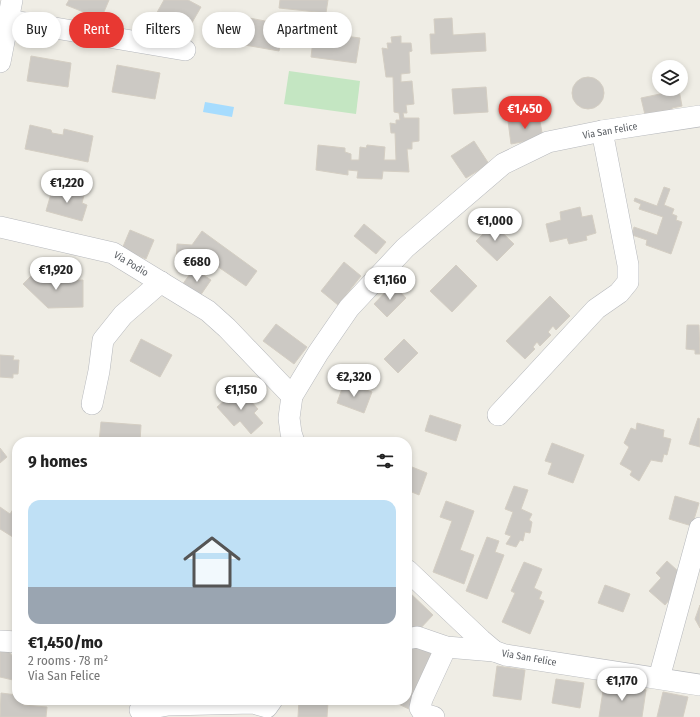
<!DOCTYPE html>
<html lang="en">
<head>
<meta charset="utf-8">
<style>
	:root { --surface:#fff; --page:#f6f6f6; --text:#222; --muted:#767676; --accent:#e83832 }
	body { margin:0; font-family:"Fira Sans Condensed",sans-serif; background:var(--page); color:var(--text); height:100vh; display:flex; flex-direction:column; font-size:15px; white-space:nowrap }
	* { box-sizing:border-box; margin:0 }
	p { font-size:13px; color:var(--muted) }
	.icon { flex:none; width:22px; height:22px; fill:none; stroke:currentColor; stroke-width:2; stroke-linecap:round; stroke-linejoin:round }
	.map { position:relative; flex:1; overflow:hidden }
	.details { position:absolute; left:12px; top:437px; width:400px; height:268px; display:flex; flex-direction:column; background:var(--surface); border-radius:16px; box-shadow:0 2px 6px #0003 }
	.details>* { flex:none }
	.hud { position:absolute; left:12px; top:12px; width:400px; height:36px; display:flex; gap:8px }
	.tools { position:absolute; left:652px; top:60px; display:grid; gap:8px }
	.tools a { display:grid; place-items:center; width:36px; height:36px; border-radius:50%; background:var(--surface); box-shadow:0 2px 6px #0003; font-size:20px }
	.price { position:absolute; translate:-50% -34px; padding:0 9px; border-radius:14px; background:#fff; color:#222; font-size:13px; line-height:26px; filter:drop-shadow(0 1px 2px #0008) }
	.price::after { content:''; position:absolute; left:50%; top:24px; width:12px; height:9px; margin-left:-6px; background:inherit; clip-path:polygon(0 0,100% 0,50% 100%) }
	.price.active { background:var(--accent); color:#fff }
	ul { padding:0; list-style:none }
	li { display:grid; align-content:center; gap:8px; height:212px; padding:0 16px }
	li span { display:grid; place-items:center; height:124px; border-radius:12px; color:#555 }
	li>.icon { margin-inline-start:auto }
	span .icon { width:72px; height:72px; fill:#fffc; stroke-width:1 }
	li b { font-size:17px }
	h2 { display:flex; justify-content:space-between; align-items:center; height:48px; padding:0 16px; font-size:17px }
	.chip { padding:0 14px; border-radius:18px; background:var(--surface); box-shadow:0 2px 6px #0003; font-size:14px; line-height:36px }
	.chip.active { background:var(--accent); color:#fff }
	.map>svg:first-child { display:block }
</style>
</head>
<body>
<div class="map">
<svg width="700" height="717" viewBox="0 0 700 717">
	<rect width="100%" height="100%" fill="#efede5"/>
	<path fill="#c4e6c2" d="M289 71 360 81 356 114 284 104Z"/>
	<path fill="#a6dcfe" d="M205 102 234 107 232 117 203 112Z"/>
	<g fill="#ccc9c4" stroke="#d4cec3">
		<path d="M69 0H109L101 19 66 5Z"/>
		<path d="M164 0H188L201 7 186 33 155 16Z"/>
		<path d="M280 0H328L326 13 279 8Z"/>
		<path d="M244 17 281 24 280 30 283 31 279 51 239 44Z"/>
		<path d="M452 18 453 35 485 33 486 51 431 54 430 34H435L434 19Z"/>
		<path d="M314 32 360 38 356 63 311 57Z"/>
		<path d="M401 36V43H411L412 51 409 52 410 73 401 74V82L412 81 414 104 406 105 407 113H403L404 118H419V141L412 142V149H407L409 172 383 171 382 179 357 178 358 171 348 170V175L316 170 318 145 345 148V152L351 154V160H359L360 147 366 148 367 145 385 147 384 160H396L395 133H391L390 123 396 124V120H400L399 113 394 112 393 77H386L382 48 388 49 387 43H392L391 37Z"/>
		<path d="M31 56 71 63 68 87 27 81Z"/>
		<path d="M117 65 160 73 155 99 112 92Z"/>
		<circle cx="588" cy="93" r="16"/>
		<path d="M486 87 488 112 454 114 452 89Z"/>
		<path d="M679 90 682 106 672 108 673 113 646 119 641 98Z"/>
		<path d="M539 116 543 138 511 144 508 121Z"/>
		<path d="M30 125 51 130 52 133 63 135 64 129 93 136 88 162 25 149Z"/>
		<path d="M474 141 489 164 466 178 451 156Z"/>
		<path d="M53 187 84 195 82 203 87 205 82 221 46 211Z"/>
		<path d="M664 187 670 189 664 205 674 209 672 214 677 216 676 220 682 222 671 254 646 245 647 240 632 235 634 227 657 235 663 217 639 209 641 204 634 201 635 198 657 206Z"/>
		<path d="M580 207 582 217 592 215 596 233 586 236 587 240 569 244 567 238 550 242 546 224 561 220 560 212Z"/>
		<path d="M364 224 386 242 376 254 354 236Z"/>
		<path d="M493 224 514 244 497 261 476 241Z"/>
		<path d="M130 230 154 240 146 259 122 249Z"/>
		<path d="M202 231 257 271 246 286 214 264 210 268 202 263 176 261 177 244 192 245Z"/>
		<path d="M344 262 361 276 338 305 321 291Z"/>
		<path d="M456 265 477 286 452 312 430 291Z"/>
		<path d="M43 267 58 281 83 280V307L48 308 23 284 35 272 37 274Z"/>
		<path d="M197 271 211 280 200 296 182 285 190 274Z"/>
		<path d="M393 284 406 298 387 317 374 304Z"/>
		<path d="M550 296 570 316 556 330 553 326 548 332 551 335 540 346 537 342 533 347 535 349 525 359 506 341Z"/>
		<path d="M276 324 307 347 294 364 263 341Z"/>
		<path d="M687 325H699L700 354H695V350L686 349Z"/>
		<path d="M141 339 172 355 160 377 130 361Z"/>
		<path d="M404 339 418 353 398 373 384 359Z"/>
		<path d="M0 355 14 356 13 360H19L18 374H13V378L0 377Z"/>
		<path d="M344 383 372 392 364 413 337 403Z"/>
		<path d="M239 388 258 409 254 413 263 423 251 434 240 421 234 426 217 407Z"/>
		<path d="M430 415 461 425 456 441 425 431Z"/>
		<path d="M698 418 700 419V447L689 444Z"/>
		<path d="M101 422 141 425 140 442H99Z"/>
		<path d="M637 423 664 430 663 437 671 439 667 455 664 454 662 462 651 460 639 481 630 475 632 471 620 464 629 447 624 443 631 428 636 430Z"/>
		<path d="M552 443 584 455 573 483 548 474 552 463 545 461Z"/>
		<path d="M0 448 7 457 0 463Z"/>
		<path d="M407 465 427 473 419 495 407 490Z"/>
		<path d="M514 486 528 490 521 509 532 514 529 520 532 522 530 533 525 532 523 541 520 540 516 547 506 544 511 536 505 534 513 512 505 509Z"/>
		<path d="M675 496 699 503 692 526 669 519Z"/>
		<path d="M446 501 474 511 460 550 474 555 464 584 433 572 452 521 440 517Z"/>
		<path d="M17 503V538L16 539 0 529V507L10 514Z"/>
		<path d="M487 537 499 541 495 552 504 555 487 599 466 591Z"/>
		<path d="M667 561 679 572 675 576 680 580 672 588 676 592 665 605 649 591 661 578 656 573Z"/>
		<path d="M524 562 542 569 534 588 542 592 539 599 544 601 530 634 502 622 515 593 511 591Z"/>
		<path d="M605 585 630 594 623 612 598 603Z"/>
		<path d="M407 590 433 615 417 632 407 624 410 620 407 618Z"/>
		<path d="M700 605V628L695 619Z"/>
		<path d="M415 641 439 653 411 710 390 700H407V657Z"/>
		<path d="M0 650 8 651 16 660 13 680 0 677Z"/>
		<path d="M497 666 525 670 521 700 493 696Z"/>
		<path d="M556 679 584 683 580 708 552 703Z"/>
		<path d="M604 684 646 690 642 717H599Z"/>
		<path d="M663 692 688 697 683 717H657Z"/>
		<path d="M1 693 17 695V700H24L23 705 47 707 46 717H0Z"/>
		<path d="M299 700H324V701L328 702 327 717H298Z"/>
	</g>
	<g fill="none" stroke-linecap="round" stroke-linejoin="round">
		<defs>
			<g id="minor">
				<path d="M8 20 185 50"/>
				<path d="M0 62 12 0"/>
				<path d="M0 227 113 253 208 311 227 328 292 396"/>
				<path d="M92 404 99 371 103 340 123 315 161 282"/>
				<path d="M498 415 596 309 619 293 628 282V265L602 131"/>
				<path d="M294 442 291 433 289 418 292 396 318 353 349 308 405 248 503 164 548 142 602 131 700 116"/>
				<path d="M407 570 481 640 494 651 505 655 700 685"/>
				<path d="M407 639 417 637 446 647 494 651"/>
				<path d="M0 641 17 642"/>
				<path d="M659 678 700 528"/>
				<path d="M140 710 168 705 253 703 267 707 272 700"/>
				<path d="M434 717 424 714 420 708 422 699 446 647"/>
			</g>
		</defs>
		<use href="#minor" stroke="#b6b8bc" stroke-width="22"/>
		<use href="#minor" stroke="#fff" stroke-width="21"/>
	</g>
	<g text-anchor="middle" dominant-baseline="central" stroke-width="4" stroke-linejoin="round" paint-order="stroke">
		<g font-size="10" fill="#5d6166" stroke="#fff">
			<text transform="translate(610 131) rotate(-10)">Via San Felice</text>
			<text transform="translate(131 264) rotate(31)">Via Podio</text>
			<text transform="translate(529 658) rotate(10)">Via San Felice</text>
		</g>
	</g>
</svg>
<div class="tools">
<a><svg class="icon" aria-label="layers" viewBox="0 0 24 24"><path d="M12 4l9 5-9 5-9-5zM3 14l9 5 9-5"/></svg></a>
</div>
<b class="price active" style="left:525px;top:130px">€1,450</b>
<b class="price" style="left:67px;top:204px">€1,220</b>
<b class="price" style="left:495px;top:242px">€1,000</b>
<b class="price" style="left:197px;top:283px">€680</b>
<b class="price" style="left:56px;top:291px">€1,920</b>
<b class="price" style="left:390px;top:301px">€1,160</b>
<b class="price" style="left:354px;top:398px">€2,320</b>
<b class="price" style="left:241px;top:411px">€1,150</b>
<b class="price" style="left:622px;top:702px">€1,170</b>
<div class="hud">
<a class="chip">Buy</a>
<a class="chip active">Rent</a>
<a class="chip">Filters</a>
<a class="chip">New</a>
<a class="chip">Apartment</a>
</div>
<section class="details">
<h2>9 homes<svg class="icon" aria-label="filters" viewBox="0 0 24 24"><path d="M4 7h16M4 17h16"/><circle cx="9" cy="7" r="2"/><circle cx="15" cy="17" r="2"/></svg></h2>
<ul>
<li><span style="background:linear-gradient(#bfe0f5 70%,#9aa5b1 0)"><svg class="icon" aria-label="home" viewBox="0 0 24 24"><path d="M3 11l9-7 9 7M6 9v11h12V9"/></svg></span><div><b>€1,450/mo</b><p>2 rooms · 78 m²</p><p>Via San Felice</p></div></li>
</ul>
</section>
</div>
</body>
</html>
